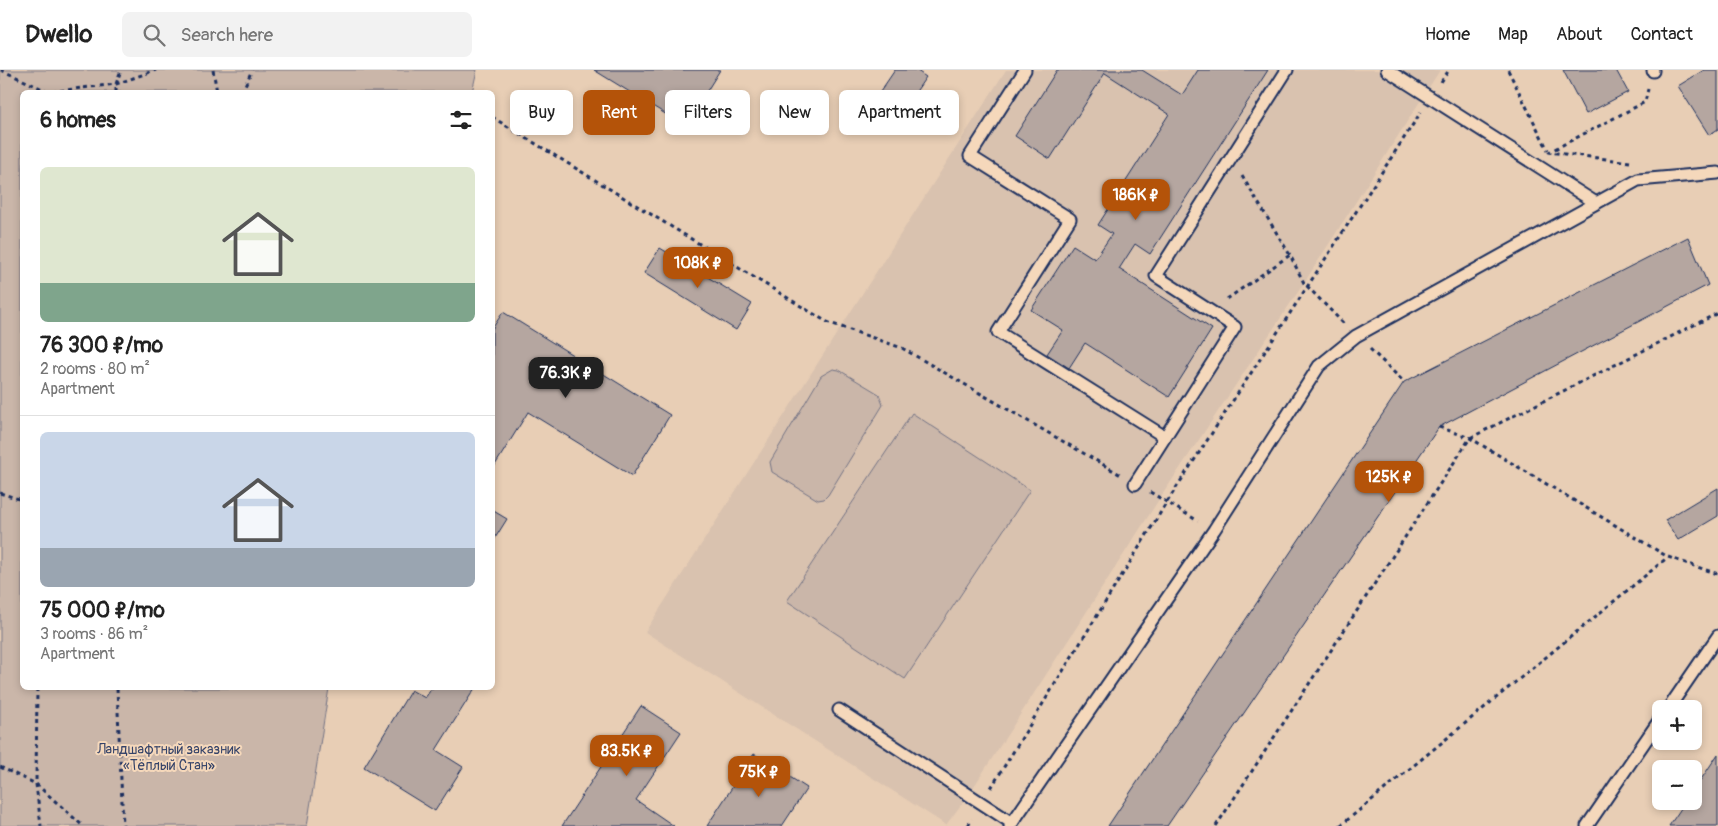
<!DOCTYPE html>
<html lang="en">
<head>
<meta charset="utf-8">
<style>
	:root { --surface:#fff; --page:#f2f2f2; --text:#222; --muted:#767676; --line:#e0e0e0; --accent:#b45309 }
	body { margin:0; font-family:Pangolin,sans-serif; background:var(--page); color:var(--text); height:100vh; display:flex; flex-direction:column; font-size:19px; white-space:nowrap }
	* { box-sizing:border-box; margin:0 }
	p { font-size:16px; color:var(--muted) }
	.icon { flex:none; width:28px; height:28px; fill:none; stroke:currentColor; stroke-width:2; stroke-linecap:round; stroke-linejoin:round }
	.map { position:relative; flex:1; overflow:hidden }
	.panel { position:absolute; left:20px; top:20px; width:475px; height:600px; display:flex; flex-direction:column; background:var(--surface); border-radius:8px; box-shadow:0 2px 8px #0003 }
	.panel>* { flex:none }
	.banner { position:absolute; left:510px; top:20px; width:475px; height:45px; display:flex; gap:10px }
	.buttons { position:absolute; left:1652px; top:630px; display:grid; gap:10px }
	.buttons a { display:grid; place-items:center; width:50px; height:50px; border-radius:8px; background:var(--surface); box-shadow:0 2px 8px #0003; font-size:25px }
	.price { position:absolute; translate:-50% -42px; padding:0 11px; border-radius:10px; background:var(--accent); color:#fff; font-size:16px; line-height:32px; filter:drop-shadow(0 1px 2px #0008) }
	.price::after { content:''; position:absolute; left:50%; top:30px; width:15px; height:11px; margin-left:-8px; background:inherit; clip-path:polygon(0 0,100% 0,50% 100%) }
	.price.active { background:#222; color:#fff }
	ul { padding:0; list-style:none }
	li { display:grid; align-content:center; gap:10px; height:265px; padding:0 20px }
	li+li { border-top:1px solid var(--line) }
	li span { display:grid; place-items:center; height:155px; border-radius:8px; color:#555 }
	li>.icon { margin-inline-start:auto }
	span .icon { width:90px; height:90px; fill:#fffc; stroke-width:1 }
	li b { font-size:21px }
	h2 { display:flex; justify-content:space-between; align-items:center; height:60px; padding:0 20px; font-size:21px }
	.pill { padding:0 18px; border-radius:8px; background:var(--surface); box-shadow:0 2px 8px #0003; font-size:18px; line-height:45px }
	.pill.active { background:var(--accent); color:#fff }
	header { display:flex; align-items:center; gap:30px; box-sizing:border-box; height:70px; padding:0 25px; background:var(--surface); border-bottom:1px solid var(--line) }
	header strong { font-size:24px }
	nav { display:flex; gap:28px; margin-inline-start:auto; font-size:18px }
	.search { width:350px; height:45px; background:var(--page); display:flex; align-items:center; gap:12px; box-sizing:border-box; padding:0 18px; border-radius:8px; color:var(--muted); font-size:19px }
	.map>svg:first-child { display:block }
</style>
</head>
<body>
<header>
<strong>Dwello</strong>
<div class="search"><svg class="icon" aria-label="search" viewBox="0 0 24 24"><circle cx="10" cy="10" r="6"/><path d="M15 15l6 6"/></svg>Search here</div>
<nav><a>Home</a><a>Map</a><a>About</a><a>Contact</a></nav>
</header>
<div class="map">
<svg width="1718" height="756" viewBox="0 0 1718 756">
	<rect width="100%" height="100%" fill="#e8ceb5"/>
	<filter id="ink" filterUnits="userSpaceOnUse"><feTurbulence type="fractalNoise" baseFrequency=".02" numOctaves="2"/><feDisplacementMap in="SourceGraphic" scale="10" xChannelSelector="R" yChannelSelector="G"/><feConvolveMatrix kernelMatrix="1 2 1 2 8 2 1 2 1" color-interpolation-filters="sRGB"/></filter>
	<g filter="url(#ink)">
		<path fill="#d9c2af" d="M1006 0H1440L1304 213 1160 428 969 724 946 755 645 562Z"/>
		<g fill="#cab6a9" stroke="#727284">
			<path d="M0 0H477L472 22H22V618H329L307 756H0Z"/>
			<path d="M833 299 839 300 879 324 883 335 828 425 824 429 818 430 772 402 770 392 821 306Z"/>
			<path d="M912 343 1030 420 905 609 787 531Z"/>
		</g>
		<g fill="#b5a6a0" stroke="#1b2f5e">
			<path d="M594 0H720L685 56Z"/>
			<path d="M895 0H916L926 7 904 39 880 22Z"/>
			<path d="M1057 0H1142L1182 25 1198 0H1268L1150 184 1135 174 1119 199 1212 259 1169 327 1085 273 1069 298 1047 284 1063 260 1031 240 1073 175 1095 189 1112 164 1098 155 1169 44 1105 3 1050 89 1015 66Z"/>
			<path d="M1563 0H1616L1628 22 1586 44Z"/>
			<path d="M1704 0H1718V59L1709 65 1678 16Z"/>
			<path d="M1688 167 1708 215 1439 357 1167 756H1108L1404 312Z"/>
			<path d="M660 178 752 234 736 260 644 203Z"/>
			<path d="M503 242 670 345 632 406 528 342 492 400V259Z"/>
			<path d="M1718 418V446L1678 470 1665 450Z"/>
			<path d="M492 440 507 449 492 473Z"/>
			<path d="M432 618H475L436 680 463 697 435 741 364 697 411 620 425 628Z"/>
			<path d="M641 636 681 662 636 730 674 756H562Z"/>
			<path d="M754 684 807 718 782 756H707Z"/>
			<path d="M1718 684V756H1669L1686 731H1694V720Z"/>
		</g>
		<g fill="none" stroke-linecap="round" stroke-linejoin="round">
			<defs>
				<g id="service">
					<path d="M1025 0 970 86 1070 149 998 262 1165 367 1235 257 1156 206 1287 0"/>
					<path d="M1387 0 1596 133"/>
					<path d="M1653 0V1"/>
					<path d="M1135 414 1165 367"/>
					<path d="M1668 639 1718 566"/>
					<path d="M839 640 1012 753"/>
					<path d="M1010 756 1214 460 1319 296 1356 266 1638 110 1718 103"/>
					<path d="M1587 756 1661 648"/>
				</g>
			</defs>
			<use href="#service" stroke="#1b2f5e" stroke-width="15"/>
			<g stroke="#1b2f5e" stroke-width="3" stroke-dasharray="4 4" stroke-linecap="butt">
				<path d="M1 0 49 22 116 14 156 0"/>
				<path d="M213 0 217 22"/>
				<path d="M1508 0 1548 80"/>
				<path d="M1441 12 1449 0"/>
				<path d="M116 22V14L121 0"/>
				<path d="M242 22 252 0"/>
				<path d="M492 47 827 252 902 278 1121 405"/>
				<path d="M1630 92 1549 82 1645 32 1648 19"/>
				<path d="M1242 106 1290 185 1304 213 1344 254"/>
				<path d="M1227 229 1290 185"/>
				<path d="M1370 279 1404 312"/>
				<path d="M1439 357 1470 368 1668 487 1718 504"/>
				<path d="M1150 422 1198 451"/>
				<path d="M0 423 19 429 22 433"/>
				<path d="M37 618 36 714 41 756"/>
				<path d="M117 618 123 756"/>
				<path d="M0 697 36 714 83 756"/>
				<path d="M991 718 1167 432 1421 42"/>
				<path d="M968 756 972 749"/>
				<path d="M1216 756 1470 368 1718 243"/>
				<path d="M1340 756 1668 487"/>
			</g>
			<use href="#service" stroke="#f5d8bb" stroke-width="11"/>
		</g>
	</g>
	<g text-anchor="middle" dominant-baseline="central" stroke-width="4" stroke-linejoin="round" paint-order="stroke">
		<g font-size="14" fill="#354369" stroke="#f5d8bb">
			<text x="169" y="679">Ландшафтный заказник<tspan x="169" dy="16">«Тёплый Стан»</tspan></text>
		</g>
	</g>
</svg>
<div class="buttons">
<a>+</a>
<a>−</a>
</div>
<b class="price" style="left:1136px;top:151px">186K ₽</b>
<b class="price" style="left:698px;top:219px">108K ₽</b>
<b class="price active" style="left:566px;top:329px">76.3K ₽</b>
<b class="price" style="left:1389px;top:433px">125K ₽</b>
<b class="price" style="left:627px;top:707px">83.5K ₽</b>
<b class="price" style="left:759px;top:728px">75K ₽</b>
<div class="banner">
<a class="pill">Buy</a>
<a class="pill active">Rent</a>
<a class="pill">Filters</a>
<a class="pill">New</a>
<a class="pill">Apartment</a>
</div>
<section class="panel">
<h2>6 homes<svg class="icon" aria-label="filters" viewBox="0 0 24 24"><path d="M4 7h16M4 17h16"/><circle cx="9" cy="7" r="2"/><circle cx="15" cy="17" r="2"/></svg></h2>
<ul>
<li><span style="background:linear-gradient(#dfe7d0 75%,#7fa58c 0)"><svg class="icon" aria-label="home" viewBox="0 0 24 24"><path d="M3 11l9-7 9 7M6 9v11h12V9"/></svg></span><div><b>76 300 ₽/mo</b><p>2 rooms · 80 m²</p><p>Apartment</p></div></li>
<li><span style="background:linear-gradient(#c9d6e8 75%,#9aa5b1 0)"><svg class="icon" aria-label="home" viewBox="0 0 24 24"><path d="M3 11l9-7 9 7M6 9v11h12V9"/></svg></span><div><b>75 000 ₽/mo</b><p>3 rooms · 86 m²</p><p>Apartment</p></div></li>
</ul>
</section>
</div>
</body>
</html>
